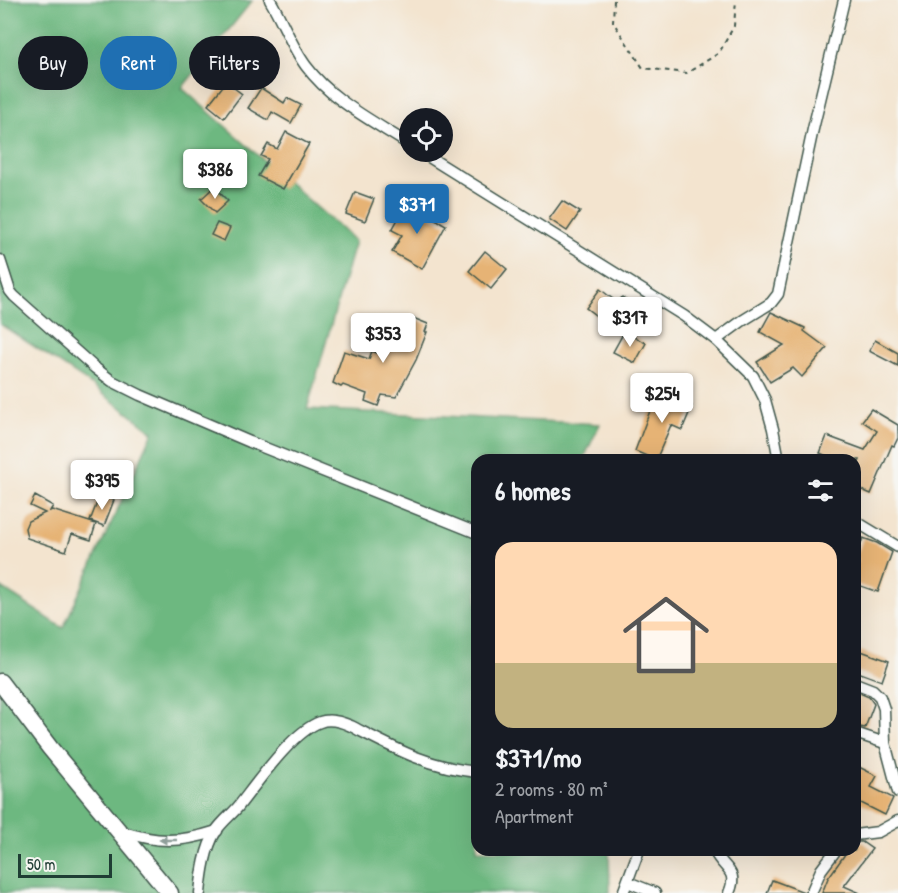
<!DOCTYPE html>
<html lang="en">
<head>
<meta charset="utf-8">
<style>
	:root { --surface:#171b24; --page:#20242c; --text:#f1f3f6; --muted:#9ea1a6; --accent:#1f6fb2 }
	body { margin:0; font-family:"Patrick Hand",sans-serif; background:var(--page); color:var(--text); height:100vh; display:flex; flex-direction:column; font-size:22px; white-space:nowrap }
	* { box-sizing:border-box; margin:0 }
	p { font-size:20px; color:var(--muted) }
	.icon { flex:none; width:33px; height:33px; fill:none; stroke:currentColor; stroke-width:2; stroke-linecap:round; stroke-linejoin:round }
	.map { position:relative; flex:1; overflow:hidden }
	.sheet { position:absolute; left:471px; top:454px; width:390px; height:402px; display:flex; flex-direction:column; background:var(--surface); border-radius:18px; box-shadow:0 6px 24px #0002 }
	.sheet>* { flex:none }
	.top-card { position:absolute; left:18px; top:36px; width:363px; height:54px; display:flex; gap:12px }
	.controls { position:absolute; left:399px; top:108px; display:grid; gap:12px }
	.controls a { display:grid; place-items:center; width:54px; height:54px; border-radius:50%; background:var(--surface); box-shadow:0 6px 24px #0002; font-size:30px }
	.scale { position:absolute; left:18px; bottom:15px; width:94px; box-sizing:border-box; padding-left:6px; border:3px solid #1f3d34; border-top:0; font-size:16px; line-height:21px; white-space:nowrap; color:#1f3d34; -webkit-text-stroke:4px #f6f6f2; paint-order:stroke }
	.price { position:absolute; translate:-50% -51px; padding:0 14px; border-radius:6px; background:#fff; color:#222; font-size:20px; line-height:39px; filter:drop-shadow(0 2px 3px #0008) }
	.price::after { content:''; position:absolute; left:50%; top:36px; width:18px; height:14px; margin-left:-9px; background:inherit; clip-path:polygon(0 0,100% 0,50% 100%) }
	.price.selected { background:var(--accent); color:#fff }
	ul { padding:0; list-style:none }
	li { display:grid; align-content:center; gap:12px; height:318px; padding:0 24px }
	li span { display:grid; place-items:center; height:186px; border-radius:18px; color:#555 }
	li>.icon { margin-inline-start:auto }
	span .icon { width:108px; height:108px; fill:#fffc; stroke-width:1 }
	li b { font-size:26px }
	h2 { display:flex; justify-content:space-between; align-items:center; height:72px; padding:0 24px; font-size:26px }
	.chip { padding:0 21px; border-radius:27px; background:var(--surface); box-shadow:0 6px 24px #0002; font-size:21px; line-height:54px }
	.chip.selected { background:var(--accent); color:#fff }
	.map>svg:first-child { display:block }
</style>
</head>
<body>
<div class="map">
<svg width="898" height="893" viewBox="0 0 898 893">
	<rect width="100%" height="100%" fill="#f6f6f2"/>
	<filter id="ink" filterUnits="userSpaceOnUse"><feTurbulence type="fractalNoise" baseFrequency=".0167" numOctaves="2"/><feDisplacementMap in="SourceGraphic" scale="12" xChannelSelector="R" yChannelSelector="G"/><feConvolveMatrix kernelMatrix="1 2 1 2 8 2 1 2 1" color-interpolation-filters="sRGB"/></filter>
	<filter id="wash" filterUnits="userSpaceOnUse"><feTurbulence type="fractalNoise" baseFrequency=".008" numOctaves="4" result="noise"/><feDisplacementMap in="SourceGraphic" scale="24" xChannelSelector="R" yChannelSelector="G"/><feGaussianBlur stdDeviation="1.35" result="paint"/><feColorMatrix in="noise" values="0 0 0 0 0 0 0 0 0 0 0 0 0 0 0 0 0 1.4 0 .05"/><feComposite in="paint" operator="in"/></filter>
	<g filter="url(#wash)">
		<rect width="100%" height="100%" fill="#f3e4cf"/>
		<path fill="#6db880" stroke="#467a5a" stroke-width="1.5" d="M0 0 252 1 182 88 355 241 307 409 600 424 583 460H477V850L609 851 610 893H0V587L63 628 153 432 82 378 0 324Z"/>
		<g id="blocks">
			<g fill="#e6b375">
				<path d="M226 82 242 94 224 118 208 105Z"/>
				<path d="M261 88 284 103 287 98 301 105 291 123 272 112 268 120 248 108Z"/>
				<path d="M286 132 309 144 283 189 258 176 268 159 261 156 268 144 277 149Z"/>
				<path d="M214 187 228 201 215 213 201 199Z"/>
				<path d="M355 192 374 199 365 221 346 214Z"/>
				<path d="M562 201 580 212 567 231 549 219Z"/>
				<path d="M407 203 446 225 422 269 392 252 402 235 392 230Z"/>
				<path d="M217 223 230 228 224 241 211 235Z"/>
				<path d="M485 251 507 269 491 289 469 271Z"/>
				<path d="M600 289 618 303 622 297 638 307 623 330 605 319 603 321 586 308Z"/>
				<path d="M771 312 805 328 804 331 827 348 802 377 793 368 770 382 757 362 784 345 760 332Z"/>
				<path d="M413 318 428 324 425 332H427L416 360 396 397 382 395 378 406 365 401 367 394 343 385 341 387 333 383 344 351 369 359 372 351 377 353 387 329 405 336Z"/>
				<path d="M624 332 646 343 635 363 613 352Z"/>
				<path d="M875 340 898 353V366L869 351Z"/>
				<path d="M657 392 692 406 682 430 671 425 656 460 635 451Z"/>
				<path d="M871 409 898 425V438L894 446 892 445 871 494 855 487V473L860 460H836L820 453 827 436 865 450 877 431 862 421Z"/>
				<path d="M100 495 114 500 104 526 90 521Z"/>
				<path d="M35 496 53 506 50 511 52 510 96 524 91 540 72 534 66 551 27 538 25 528 28 521 45 513 30 506Z"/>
				<path d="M863 538 877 543 892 552 878 592 855 584V568L858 558 856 557Z"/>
				<path d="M861 651 889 661 882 681 855 671V653L859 654Z"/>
				<path d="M855 691 869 697 874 704 865 728 855 726Z"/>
				<path d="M855 765 877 776 871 787 893 798 885 815 855 800Z"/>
				<path d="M855 842H862L872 849 844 886 860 893H822L828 878 848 850H855Z"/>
				<path d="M772 880 804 892V893H767Z"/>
			</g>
		</g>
	</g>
	<g filter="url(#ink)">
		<use href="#blocks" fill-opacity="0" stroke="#3f564b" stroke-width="1.5"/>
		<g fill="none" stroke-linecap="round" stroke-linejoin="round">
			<defs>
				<g id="street">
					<path d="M270 0C283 21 291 46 306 66 332 101 373 121 410 145"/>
					<path d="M421 152 684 316 716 340 753 376 765 400 773 429 779 460"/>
					<path d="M0 260 10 291 14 296 95 368 112 381 140 395 250 442 477 533"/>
					<path d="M716 340 742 321 771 303 778 294 813 129 844 0"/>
					<path d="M855 521 898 547"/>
					<path d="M855 683 873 690 880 697 884 709 885 743 898 792"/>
					<path d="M855 733 885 743"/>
					<path d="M120 831C157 843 180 843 217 831"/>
					<path d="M855 835 878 832 898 821"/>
					<path d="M715 852C724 870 739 870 729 893"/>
					<path d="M628 882 655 893"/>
					<path d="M200 893C202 873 205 849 216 831 222 822 231 815 238 807 257 783 292 732 320 722 330 718 342 722 351 726 394 748 427 767 477 772"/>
					<path d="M623 893 639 850"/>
					<path d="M811 893 821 870 836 850"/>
				</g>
				<path id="primary" d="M0 682 50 748 170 893"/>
			</defs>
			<use href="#street" stroke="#3f564b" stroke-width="13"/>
			<use href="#primary" stroke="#3f564b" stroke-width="19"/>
			<path stroke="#3f564b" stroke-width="2" stroke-dasharray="4.5 4.5" stroke-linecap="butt" d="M614 0 613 22 643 68 687 73 719 53 734 26 736 0"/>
			<use href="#street" stroke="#fff" stroke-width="10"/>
			<use href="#primary" stroke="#fff" stroke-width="16"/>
		</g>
		<defs><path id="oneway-solid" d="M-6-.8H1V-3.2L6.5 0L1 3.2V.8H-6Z" transform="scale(1.5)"/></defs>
		<use fill="#8f9e9a" href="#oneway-solid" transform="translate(168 840) rotate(-180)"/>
	</g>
</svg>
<div class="controls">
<a><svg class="icon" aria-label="locate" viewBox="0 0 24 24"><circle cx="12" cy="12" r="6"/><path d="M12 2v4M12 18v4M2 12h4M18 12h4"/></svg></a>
</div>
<div class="scale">50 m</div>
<b class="price" style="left:215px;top:200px">$386</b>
<b class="price selected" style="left:417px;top:235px">$371</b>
<b class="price" style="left:630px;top:348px">$317</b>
<b class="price" style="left:383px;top:364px">$353</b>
<b class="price" style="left:662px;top:424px">$254</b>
<b class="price" style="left:102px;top:511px">$395</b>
<div class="top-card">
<a class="chip">Buy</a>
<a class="chip selected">Rent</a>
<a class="chip">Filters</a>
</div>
<section class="sheet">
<h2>6 homes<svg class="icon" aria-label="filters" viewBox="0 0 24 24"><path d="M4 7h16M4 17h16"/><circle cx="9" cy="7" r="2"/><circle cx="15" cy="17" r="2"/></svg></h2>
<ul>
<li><span style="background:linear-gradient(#ffd9b3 65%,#c2b280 0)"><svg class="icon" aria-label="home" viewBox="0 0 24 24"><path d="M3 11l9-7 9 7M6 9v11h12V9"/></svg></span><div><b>$371/mo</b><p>2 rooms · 80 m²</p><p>Apartment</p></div></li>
</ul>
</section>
</div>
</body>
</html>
